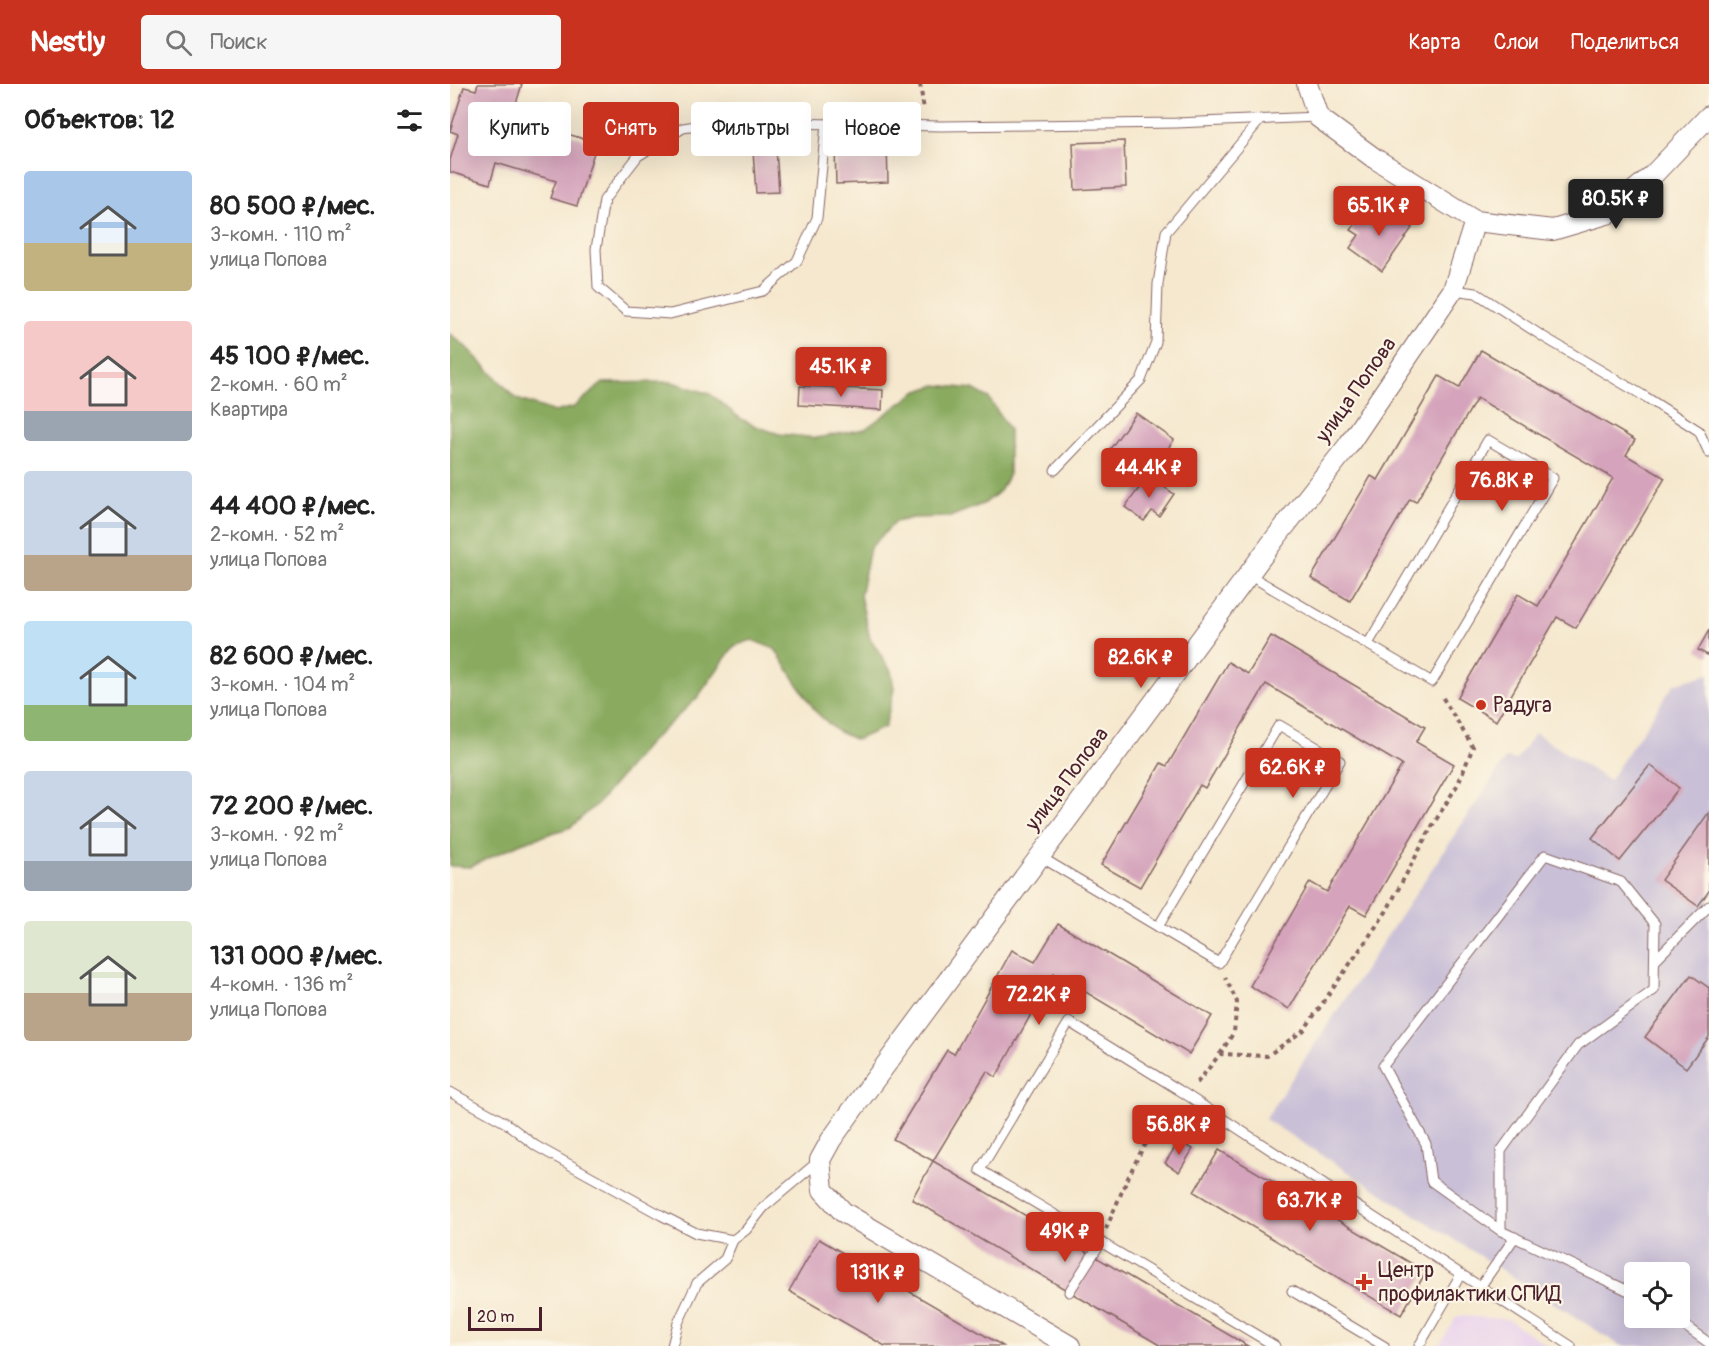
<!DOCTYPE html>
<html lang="ru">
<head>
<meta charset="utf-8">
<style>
	:root { --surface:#fff; --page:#f6f6f6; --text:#222; --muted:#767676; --accent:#c8321e }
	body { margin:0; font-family:Pangolin,sans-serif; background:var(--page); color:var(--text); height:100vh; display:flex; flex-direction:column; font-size:22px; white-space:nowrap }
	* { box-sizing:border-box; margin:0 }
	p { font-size:20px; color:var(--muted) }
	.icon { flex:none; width:33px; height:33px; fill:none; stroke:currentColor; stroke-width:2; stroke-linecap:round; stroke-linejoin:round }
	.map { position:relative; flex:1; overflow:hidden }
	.side { display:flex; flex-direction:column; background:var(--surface); width:450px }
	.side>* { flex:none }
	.top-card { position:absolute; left:18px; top:18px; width:570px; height:54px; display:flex; gap:12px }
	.controls { position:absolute; left:1174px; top:1178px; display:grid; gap:12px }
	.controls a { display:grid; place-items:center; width:66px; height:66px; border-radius:6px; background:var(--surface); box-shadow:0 6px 24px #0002; font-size:30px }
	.scale { position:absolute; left:18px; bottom:15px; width:74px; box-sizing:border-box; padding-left:6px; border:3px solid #4a1f2b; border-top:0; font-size:16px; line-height:21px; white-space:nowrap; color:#4a1f2b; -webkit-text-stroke:4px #fcf5e5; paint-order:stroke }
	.price { position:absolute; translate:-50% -51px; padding:0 14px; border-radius:6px; background:var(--accent); color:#fff; font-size:20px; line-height:39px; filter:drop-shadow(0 2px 3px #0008) }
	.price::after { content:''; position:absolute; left:50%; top:36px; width:18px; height:14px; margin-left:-9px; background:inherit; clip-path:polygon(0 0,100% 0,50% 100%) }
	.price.active { background:#222; color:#fff }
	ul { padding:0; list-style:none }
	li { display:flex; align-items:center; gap:18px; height:150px; padding:0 24px }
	li span { display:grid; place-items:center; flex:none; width:168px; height:120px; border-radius:6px; color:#555 }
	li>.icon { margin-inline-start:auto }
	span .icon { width:72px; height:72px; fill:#fffc; stroke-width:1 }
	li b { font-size:26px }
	h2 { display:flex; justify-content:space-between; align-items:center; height:72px; padding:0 24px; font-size:26px }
	.pill { padding:0 21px; border-radius:6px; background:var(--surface); box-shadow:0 6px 24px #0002; font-size:21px; line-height:54px }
	.pill.active { background:var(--accent); color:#fff }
	header { display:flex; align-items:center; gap:36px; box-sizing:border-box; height:84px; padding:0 30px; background:var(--accent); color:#fff }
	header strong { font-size:28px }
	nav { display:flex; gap:33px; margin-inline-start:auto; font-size:21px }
	.search { width:420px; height:54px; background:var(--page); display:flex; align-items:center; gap:15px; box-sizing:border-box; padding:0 21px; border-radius:6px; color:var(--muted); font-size:22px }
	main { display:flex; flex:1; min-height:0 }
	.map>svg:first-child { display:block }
</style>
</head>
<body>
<header>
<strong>Nestly</strong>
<div class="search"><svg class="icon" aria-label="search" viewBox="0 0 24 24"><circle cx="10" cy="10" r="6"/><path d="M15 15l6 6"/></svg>Поиск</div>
<nav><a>Карта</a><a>Слои</a><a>Поделиться</a></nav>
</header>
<main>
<section class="side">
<h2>Объектов: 12<svg class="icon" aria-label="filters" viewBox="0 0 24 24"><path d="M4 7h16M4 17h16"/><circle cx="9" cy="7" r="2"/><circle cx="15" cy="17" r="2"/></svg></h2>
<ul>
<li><span style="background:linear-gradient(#a9c7e8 60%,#c2b280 0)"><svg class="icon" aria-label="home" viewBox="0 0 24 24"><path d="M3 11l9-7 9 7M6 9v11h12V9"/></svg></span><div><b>80 500 ₽/мес.</b><p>3-комн. · 110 m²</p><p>улица Попова</p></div></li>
<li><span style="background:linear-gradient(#f6c9c9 75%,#9aa5b1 0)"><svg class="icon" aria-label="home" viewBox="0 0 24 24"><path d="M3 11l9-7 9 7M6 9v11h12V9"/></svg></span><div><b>45 100 ₽/мес.</b><p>2-комн. · 60 m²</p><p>Квартира</p></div></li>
<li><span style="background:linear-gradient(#c9d6e8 70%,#b9a48a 0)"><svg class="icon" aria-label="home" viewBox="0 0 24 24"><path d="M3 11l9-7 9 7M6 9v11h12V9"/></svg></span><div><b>44 400 ₽/мес.</b><p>2-комн. · 52 m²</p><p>улица Попова</p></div></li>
<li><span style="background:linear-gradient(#bfe0f5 70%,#8fb573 0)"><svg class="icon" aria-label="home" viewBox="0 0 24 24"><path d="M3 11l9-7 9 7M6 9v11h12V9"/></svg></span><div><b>82 600 ₽/мес.</b><p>3-комн. · 104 m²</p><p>улица Попова</p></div></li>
<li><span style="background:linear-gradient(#c9d6e8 75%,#9aa5b1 0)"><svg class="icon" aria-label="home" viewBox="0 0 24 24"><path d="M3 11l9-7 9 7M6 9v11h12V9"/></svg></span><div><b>72 200 ₽/мес.</b><p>3-комн. · 92 m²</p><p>улица Попова</p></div></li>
<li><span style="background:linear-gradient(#dfe7d0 60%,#b9a48a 0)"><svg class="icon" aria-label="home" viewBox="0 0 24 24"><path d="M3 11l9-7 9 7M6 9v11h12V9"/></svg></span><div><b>131 000 ₽/мес.</b><p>4-комн. · 136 m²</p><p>улица Попова</p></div></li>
</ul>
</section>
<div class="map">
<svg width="1259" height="1262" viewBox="0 0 1259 1262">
	<rect width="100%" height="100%" fill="#fcf5e5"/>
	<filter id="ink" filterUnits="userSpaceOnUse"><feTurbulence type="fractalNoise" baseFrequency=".0167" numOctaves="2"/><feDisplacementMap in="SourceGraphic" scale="12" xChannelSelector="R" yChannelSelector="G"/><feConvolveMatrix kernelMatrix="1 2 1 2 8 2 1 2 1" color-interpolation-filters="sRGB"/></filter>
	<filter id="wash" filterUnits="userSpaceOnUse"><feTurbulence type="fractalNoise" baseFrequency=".008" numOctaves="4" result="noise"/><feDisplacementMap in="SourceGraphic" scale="24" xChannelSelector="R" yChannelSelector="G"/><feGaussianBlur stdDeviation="1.35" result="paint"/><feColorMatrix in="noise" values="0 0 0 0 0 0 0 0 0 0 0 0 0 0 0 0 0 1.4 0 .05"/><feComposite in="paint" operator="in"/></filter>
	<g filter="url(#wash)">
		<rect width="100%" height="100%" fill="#f5e8ce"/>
		<path fill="#e9d2ed" d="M1007 1232 1057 1235 1099 1262H989Z"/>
		<path fill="#c9bfd7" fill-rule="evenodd" d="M1259 590V1262H1171L815 1035 1056 674 1066 676 1085 649 1159 697 1224 600ZM1185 1188H1230V1233H1185Z"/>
		<path fill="#89aa5e" stroke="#6a6444" stroke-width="1.5" d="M0 250 15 262 67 315 105 328 124 323 153 299 222 298 260 310 291 335 308 343 329 350 366 354 415 345 466 308 486 301 523 305 539 314 559 346V390L550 407 535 419 500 433 462 434 445 438 420 464 410 512 420 554 441 587 444 605 435 643 406 656 387 647 366 628 325 565 302 556 284 562 247 614 198 660 149 718 121 743 71 759 20 783 0 782Z"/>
		<g id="blocks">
			<g fill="#d5a4bc">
				<path d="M28 0H72L62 33 147 59 127 122 100 114 106 97 46 79 40 100 0 88V76L8 50 0 47 14 3 26 6Z"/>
				<path d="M674 57 676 103 625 106 623 59Z"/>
				<path d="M437 61 438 98 386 100 385 63Z"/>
				<path d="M326 65 329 108 306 109 303 67Z"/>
				<path d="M929 121 962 144 932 187 900 164 909 151 901 146 914 127 921 133Z"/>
				<path d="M1031 266 1185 356 1176 371 1215 394 1126 544 1107 533 1046 637 1007 614 1068 510 1088 522 1163 394 1027 314 966 418 960 415 900 517 861 494 921 392 928 396 989 292 1009 304Z"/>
				<path d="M350 302 433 306 432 326 349 321Z"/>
				<path d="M686 329 724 356 698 392 660 365Z"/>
				<path d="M698 392 724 410 709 432 702 427 694 437 675 423Z"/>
				<path d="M1259 546V572L1248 566Z"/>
				<path d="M821 552 975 643 966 658 1004 680 916 831 900 822 839 925 800 902 860 798 877 808 952 681 816 600 755 704 750 701 690 803 651 781 711 679 717 682 778 578 798 590Z"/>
				<path d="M1200 681 1229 704 1170 777 1142 754Z"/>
				<path d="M1259 728V807L1248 822 1211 796Z"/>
				<path d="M608 840 762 932 739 970 604 889 546 993 537 987 483 1077 443 1055 497 966 504 970 562 866 585 878Z"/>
				<path d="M1241 891 1259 904V953L1236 984 1195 953Z"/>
				<path d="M729 1057 743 1065 729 1088 715 1079Z"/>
				<path d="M769 1066 976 1188 951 1231 744 1108Z"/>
				<path d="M483 1077 690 1199 798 1262H711L669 1237 462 1115Z"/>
				<path d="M369 1155 553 1262H435L339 1207Z"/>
			</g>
		</g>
	</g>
	<g filter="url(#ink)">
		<use href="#blocks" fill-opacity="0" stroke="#866564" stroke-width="1.5"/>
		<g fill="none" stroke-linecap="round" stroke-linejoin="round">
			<defs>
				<g id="lane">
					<path d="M376 40 367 134 347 177 313 207 220 230 176 227 148 203 146 165 154 116 188 72 233 44 272 38 491 42 726 39 868 33"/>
					<path d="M1003 206 1026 209 1092 252 1194 312 1249 347 1259 369"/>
					<path d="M605 386 691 296 706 258 708 200 716 148 811 35"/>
					<path d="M799 491 982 598 1103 394 1038 356 918 560"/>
					<path d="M589 772 769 879 890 677 829 641 708 843"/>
					<path d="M1205 876 1259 822"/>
					<path d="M0 1008 56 1039 86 1062 211 1131 246 1149 283 1156"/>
					<path d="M1051 1147V1067L1128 961 1204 906 1205 840 1171 798 1095 771 933 982 976 1060 981 1097 1051 1147 1185 1210"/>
					<path d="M1030 1203 1065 1153"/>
					<path d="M842 1207 934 1262"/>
					<path d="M619 1208 651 1158"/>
					<path d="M1222 1233 1259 1259"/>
					<path d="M222 1262 228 1239 247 1199 275 1175 283 1156 296 1146 314 1123 370 1076"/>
					<path d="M825 1262 530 1086 619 938 729 1006 1121 1262"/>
					<path d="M969 1262 1011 1190"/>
				</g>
				<g id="street">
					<path d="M857 0 868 33 924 74 1025 137 1103 146 1157 130 1203 91 1259 32"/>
					<path d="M620 1262 393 1128 373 1106 370 1076 381 1056 403 1025 827 452 897 363 1003 206 1025 137"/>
				</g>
			</defs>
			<use href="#lane" stroke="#866564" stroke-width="11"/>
			<use href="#street" stroke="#866564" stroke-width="22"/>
			<g stroke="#866564" stroke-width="4" stroke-dasharray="4.5 4.5" stroke-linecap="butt">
				<path d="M470 0 474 26"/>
				<path d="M770 970 784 948 787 918 775 893"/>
				<path d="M747 999 770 970 817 972 854 946 936 828 981 744 1008 700 1023 663 991 611"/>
				<path d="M656 1145C674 1104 692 1052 725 1022"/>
			</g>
			<use href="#lane" stroke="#fff" stroke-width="9"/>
			<use href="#street" stroke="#fff" stroke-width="20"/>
		</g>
	</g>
	<g fill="#c8321e" stroke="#fcf5e5" stroke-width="2">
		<circle cx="1031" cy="621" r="6"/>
		<path d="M911 1189h6v6h6v6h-6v6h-6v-6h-6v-6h6z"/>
	</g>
	<g text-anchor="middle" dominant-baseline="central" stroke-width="4.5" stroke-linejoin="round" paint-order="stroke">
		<g font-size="21" fill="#4a1f2b" stroke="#fcf5e5">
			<text transform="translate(906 306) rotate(-55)">улица Попова</text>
			<text transform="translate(617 695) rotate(-53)">улица Попова</text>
		</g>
		<g font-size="21" fill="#4a1f2b" stroke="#fcf5e5" text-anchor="start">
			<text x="1043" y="621">Радуга</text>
			<text x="928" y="1186">Центр<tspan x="928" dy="24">профилактики СПИД</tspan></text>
		</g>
	</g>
</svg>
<div class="controls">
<a><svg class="icon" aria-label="locate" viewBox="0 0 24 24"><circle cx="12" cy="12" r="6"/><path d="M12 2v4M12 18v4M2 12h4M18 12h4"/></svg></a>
</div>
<div class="scale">20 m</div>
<b class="price active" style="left:1166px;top:146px">80.5K ₽</b>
<b class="price" style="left:929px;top:153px">65.1K ₽</b>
<b class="price" style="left:391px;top:314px">45.1K ₽</b>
<b class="price" style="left:699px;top:415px">44.4K ₽</b>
<b class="price" style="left:1052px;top:428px">76.8K ₽</b>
<b class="price" style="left:691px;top:605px">82.6K ₽</b>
<b class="price" style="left:843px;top:715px">62.6K ₽</b>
<b class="price" style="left:589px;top:942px">72.2K ₽</b>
<b class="price" style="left:729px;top:1072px">56.8K ₽</b>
<b class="price" style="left:860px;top:1148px">63.7K ₽</b>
<b class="price" style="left:615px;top:1179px">49K ₽</b>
<b class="price" style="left:428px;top:1220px">131K ₽</b>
<div class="top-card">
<a class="pill">Купить</a>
<a class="pill active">Снять</a>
<a class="pill">Фильтры</a>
<a class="pill">Новое</a>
</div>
</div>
</main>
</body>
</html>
